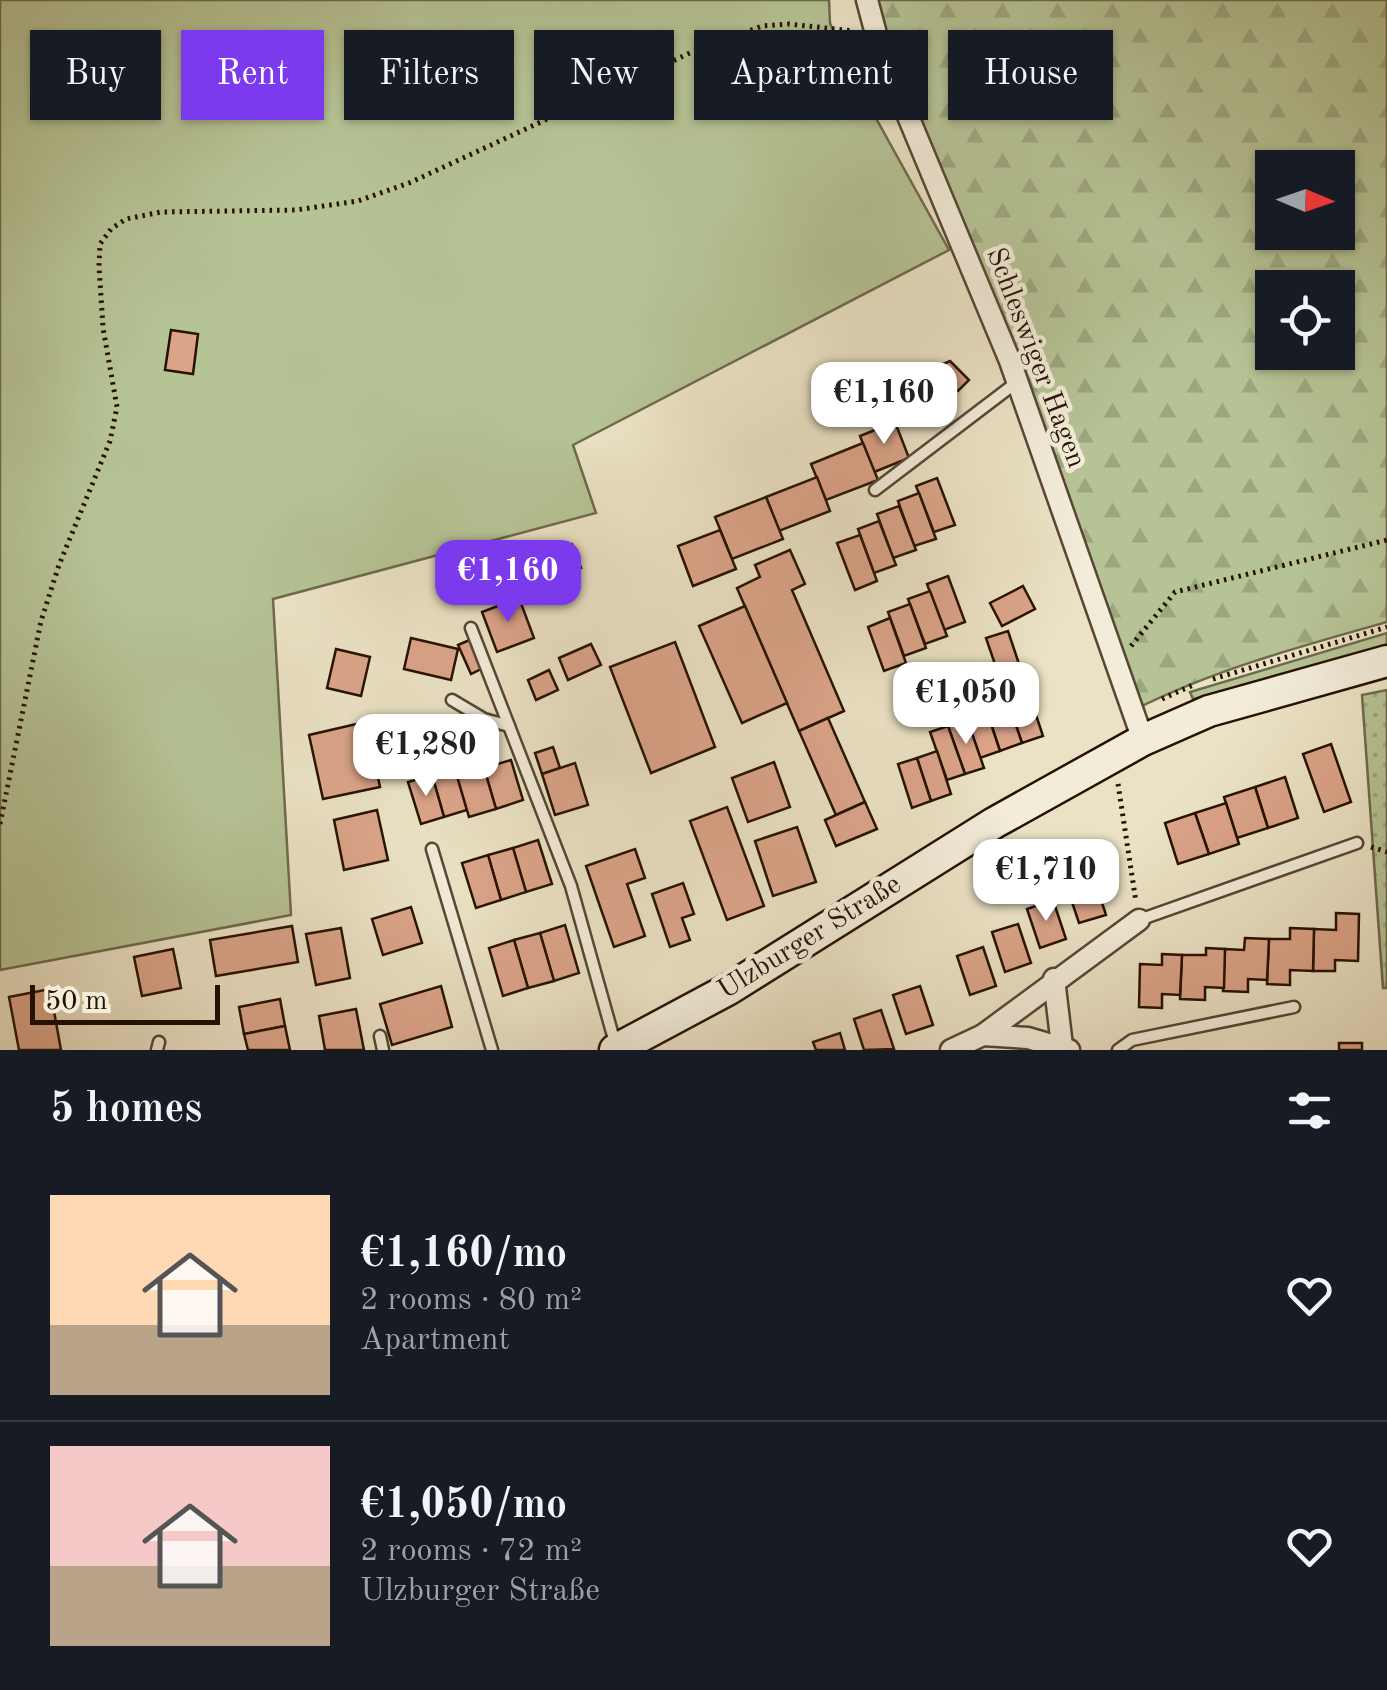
<!DOCTYPE html>
<html lang="en">
<head>
<meta charset="utf-8">
<style>
	:root { --surface:#171b24; --page:#242831; --text:#f1f3f6; --muted:#9ea1a6; --line:#363941; --accent:#7c3aed }
	body { margin:0; font-family:"Old Standard TT",serif; background:var(--page); color:var(--text); height:100vh; display:flex; flex-direction:column; font-size:38px; white-space:nowrap }
	* { box-sizing:border-box; margin:0 }
	p { font-size:32px; color:var(--muted) }
	.icon { flex:none; width:55px; height:55px; fill:none; stroke:currentColor; stroke-width:2; stroke-linecap:round; stroke-linejoin:round }
	.map { position:relative; height:1050px; overflow:hidden }
	.side { display:flex; flex-direction:column; background:var(--surface); flex:1 }
	.side>* { flex:none }
	.hud { position:absolute; left:30px; top:30px; width:1328px; height:90px; display:flex; gap:20px }
	.needle { width:65px; rotate:92deg }
	.fabs { position:absolute; left:1255px; top:150px; display:grid; gap:20px }
	.fabs a { display:grid; place-items:center; width:100px; height:100px; border-radius:0px; background:var(--surface); box-shadow:0 2px 8px #0004; font-size:50px }
	.scale { position:absolute; left:30px; bottom:25px; width:190px; box-sizing:border-box; padding-left:10px; border:5px solid #261202; border-top:0; font-size:28px; line-height:35px; white-space:nowrap; color:#261202; -webkit-text-stroke:8px #f2ecd9; paint-order:stroke }
	.price { position:absolute; translate:-50% -85px; padding:0 22px; border-radius:20px; background:#fff; color:#222; font-size:32px; line-height:65px; filter:drop-shadow(0 2px 5px #0008) }
	.price::after { content:''; position:absolute; left:50%; top:60px; width:30px; height:22px; margin-left:-15px; background:inherit; clip-path:polygon(0 0,100% 0,50% 100%) }
	.price.active { background:var(--accent); color:#fff }
	ul { padding:0; list-style:none }
	li { display:flex; align-items:center; gap:30px; height:250px; padding:0 50px }
	li+li { border-top:2px solid var(--line) }
	li span { display:grid; place-items:center; flex:none; width:280px; height:200px; border-radius:0px; color:#555 }
	li>.icon { margin-inline-start:auto }
	span .icon { width:120px; height:120px; fill:#fffc; stroke-width:1 }
	li b { font-size:42px }
	h2 { display:flex; justify-content:space-between; align-items:center; height:120px; padding:0 50px; font-size:42px }
	.pill { padding:0 35px; border-radius:0px; background:var(--surface); box-shadow:0 2px 8px #0004; font-size:35px; line-height:90px }
	.pill.active { background:var(--accent); color:#fff }
	.map>svg:first-child { display:block }
</style>
</head>
<body>
<div class="map">
<svg width="1387" height="1050" viewBox="0 0 1387 1050">
	<defs>
		<pattern id="forest-firs" width="22" height="20" patternUnits="userSpaceOnUse" patternTransform="scale(2.5)"><rect width="22" height="20" fill="#b6c395"/><path d="M5 1l3.5 6h-7zM16 11l3.5 6h-7z" fill="#9ca67f"/></pattern>
		<pattern id="park-dots" width="8" height="8" patternUnits="userSpaceOnUse" patternTransform="scale(2.5)"><rect width="8" height="8" fill="#b6c395"/><path d="M2 2h.1M6 6h.1" fill="none" stroke="#9ca67f" stroke-width="1.8" stroke-linecap="round"/></pattern>
	</defs>
	<rect width="100%" height="100%" fill="#ebe2c5"/>
	<filter id="stains"><feTurbulence type="fractalNoise" baseFrequency=".002" numOctaves="4"/><feColorMatrix values="0 0 0 0 .2 0 0 0 0 .09 0 0 0 0 .02 0 0 0 .5 -.17"/></filter>
	<radialGradient id="worn" r=".72"><stop offset=".6" stop-color="#630" stop-opacity="0"/><stop offset="1" stop-color="#630" stop-opacity=".3"/></radialGradient>
	<g fill="#b6c395" stroke="#6e6a4c" stroke-width="2.5">
		<path d="M0 0H829L830 23 847 66 949 250 573 445 596 513 273 599 291 915 0 970Z"/>
		<path d="M1387 633V649L1193 699 1190 692Z"/>
	</g>
	<path fill="url(#forest-firs)" stroke="#6e6a4c" stroke-width="2.5" fill-rule="evenodd" d="M871 0H1387V622C1302 646 1216 669 1136 709L885 48ZM1272 168H1338V232H1272ZM1272 288H1338V352H1272Z"/>
	<path fill="url(#park-dots)" stroke="#6e6a4c" stroke-width="2.5" d="M1387 690V988H1383L1362 695Z"/>
	<g fill="#dba489" stroke="#261202" stroke-width="2.5">
		<path d="M171 330 198 334 193 374 165 370Z"/>
		<path d="M950 361 969 380 958 391 955 389 948 397 945 394 937 402 932 398 914 417 885 389Z"/>
		<path d="M895 422 909 458 874 472 860 436Z"/>
		<path d="M863 443 878 480 826 500 811 464Z"/>
		<path d="M817 477 830 511 779 531 766 497Z"/>
		<path d="M937 478 955 525 934 532 916 486Z"/>
		<path d="M919 493 936 539 914 546 898 501Z"/>
		<path d="M766 497 783 539 732 559 715 517Z"/>
		<path d="M899 506 916 550 893 558 877 514Z"/>
		<path d="M879 521 896 565 874 573 858 529Z"/>
		<path d="M720 530 736 569 693 586 678 546Z"/>
		<path d="M860 535 877 581 855 590 837 543Z"/>
		<path d="M572 544 581 568 516 593 503 561 523 553 527 561Z"/>
		<path d="M790 550 805 584 792 590 844 711 799 731 737 588 760 577 755 565Z"/>
		<path d="M948 576 965 622 944 630 927 584Z"/>
		<path d="M1023 586 1035 609 1002 626 990 603Z"/>
		<path d="M930 591 947 636 925 644 908 599Z"/>
		<path d="M519 598 534 638 497 652 482 612Z"/>
		<path d="M910 604 926 648 904 656 888 612Z"/>
		<path d="M745 606 787 703 742 723 699 626Z"/>
		<path d="M890 618 906 663 884 671 868 627Z"/>
		<path d="M1008 631 1043 736 1022 743 986 638Z"/>
		<path d="M411 638 458 649 451 680 404 669Z"/>
		<path d="M472 639 485 667 471 674 458 645Z"/>
		<path d="M675 642 715 747 651 773 610 667Z"/>
		<path d="M591 644 601 665 568 680 559 658Z"/>
		<path d="M336 649 370 657 361 696 327 688Z"/>
		<path d="M549 670 558 690 536 700 528 680Z"/>
		<path d="M1006 696 1022 743 1000 751 984 703Z"/>
		<path d="M984 703 1000 751 980 758 964 710Z"/>
		<path d="M828 718 865 802 836 815 799 731Z"/>
		<path d="M967 719 984 768 965 774 948 726Z"/>
		<path d="M365 722 369 739 383 734 394 766 377 773 380 787 323 799 309 735Z"/>
		<path d="M948 726 965 774 947 780 930 732Z"/>
		<path d="M1331 744 1351 802 1324 812 1303 754Z"/>
		<path d="M553 747 560 768 542 774 535 753Z"/>
		<path d="M937 751 951 794 931 801 917 758Z"/>
		<path d="M917 758 931 801 912 808 898 764Z"/>
		<path d="M511 760 523 800 496 809 484 768Z"/>
		<path d="M774 762 790 807 748 822 732 778Z"/>
		<path d="M575 763 588 805 555 815 542 774Z"/>
		<path d="M455 768 467 810 444 817 432 775Z"/>
		<path d="M484 768 496 809 469 817 457 776Z"/>
		<path d="M432 775 444 817 421 824 408 782Z"/>
		<path d="M1285 777 1298 818 1268 828 1255 787Z"/>
		<path d="M1255 787 1268 828 1237 838 1224 797Z"/>
		<path d="M865 802 877 829 836 846 825 820Z"/>
		<path d="M1226 803 1239 844 1209 854 1195 813Z"/>
		<path d="M727 807 764 906 727 920 690 821Z"/>
		<path d="M377 810 388 860 344 870 334 820Z"/>
		<path d="M1195 813 1209 854 1178 864 1165 823Z"/>
		<path d="M797 827 816 882 773 896 755 841Z"/>
		<path d="M538 840 552 884 526 892 513 848Z"/>
		<path d="M513 848 526 892 501 900 488 855Z"/>
		<path d="M635 849 645 878 627 884 645 936 614 947 586 866Z"/>
		<path d="M488 855 501 900 476 908 462 863Z"/>
		<path d="M1093 875 1106 915 1079 923 1066 884Z"/>
		<path d="M683 883 694 914 682 918 690 940 670 947 652 894Z"/>
		<path d="M1053 900 1066 939 1040 948 1027 909Z"/>
		<path d="M411 907 422 943 383 955 372 919Z"/>
		<path d="M1336 913 1359 914 1358 961 1335 960V971H1313L1314 929 1336 930Z"/>
		<path d="M1018 924 1031 963 1005 972 992 932Z"/>
		<path d="M565 925 579 973 554 981 540 933Z"/>
		<path d="M292 926 298 962 216 976 210 940Z"/>
		<path d="M341 928 350 978 316 985 306 934Z"/>
		<path d="M1290 928 1314 929 1313 971 1290 970V985L1267 984 1269 939H1290Z"/>
		<path d="M540 933 554 981 528 988 514 940Z"/>
		<path d="M1245 938 1269 939 1267 980 1248 979V992L1223 991 1225 949 1244 950Z"/>
		<path d="M514 940 528 988 503 996 489 948Z"/>
		<path d="M983 947 996 986 970 995 957 956Z"/>
		<path d="M1206 948 1225 949 1224 988 1205 987V1000L1180 999 1182 955H1206Z"/>
		<path d="M173 949 181 988 142 996 134 957Z"/>
		<path d="M1162 954 1182 955 1180 995 1162 994V1008L1139 1007 1140 964 1162 965Z"/>
		<path d="M441 986 452 1027 392 1045 380 1004Z"/>
		<path d="M920 986 933 1025 906 1034 893 995Z"/>
		<path d="M50 989 61 1050H19L9 997Z"/>
		<path d="M280 999 285 1026 244 1034 239 1007Z"/>
		<path d="M356 1009 364 1050H325L319 1016Z"/>
		<path d="M881 1010 894 1049 864 1050 854 1019Z"/>
		<path d="M285 1026 290 1050H248L244 1034Z"/>
		<path d="M840 1033 845 1050H816L813 1042Z"/>
		<rect x="1339" y="1043" width="23" height="7"/>
	</g>
	<g fill="none" stroke-linecap="round" stroke-linejoin="round">
		<defs>
			<g id="service">
				<path d="M875 490 1017 382"/>
				<path d="M471 628 571 886 615 1043"/>
				<path d="M452 700 484 719 509 726"/>
				<path d="M432 849 492 1050"/>
				<path d="M1139 920 1357 843"/>
				<path d="M380 1036 383 1050"/>
				<path d="M157 1050 159 1042"/>
				<path d="M1118 1050 1132 1040 1294 1007"/>
			</g>
			<g id="minor">
				<path d="M867 0 880 49 1010 361 1143 740"/>
				<path d="M1054 979 1062 1046"/>
				<path d="M983 1035 1139 920"/>
				<path d="M951 1050 983 1035 1028 1038 1069 1050"/>
			</g>
			<path id="secondary" d="M615 1050 729 989 994 823 1143 740 1209 711 1387 661"/>
		</defs>
		<use href="#service" stroke="#574633" stroke-width="15"/>
		<use href="#minor" stroke="#574633" stroke-width="25"/>
		<use href="#secondary" stroke="#261202" stroke-width="35"/>
		<g stroke="#261202" stroke-width="5" stroke-dasharray="2.5 5" stroke-linecap="butt">
			<path d="M1131 646 1175 592 1387 540"/>
			<path d="M1213 679 1387 627"/>
			<path d="M1162 699 1193 685"/>
			<path d="M1118 784 1136 902"/>
			<path d="M0 824 41 621 59 565 110 441 117 407 103 328 99 266 100 244 111 229 126 219 161 212 296 210 358 201 409 183 692 52 762 26 789 24 853 31"/>
			<path d="M1371 847 1387 852"/>
		</g>
		<use href="#service" stroke="#f2ecd9" stroke-width="10"/>
		<use href="#minor" stroke="#f2ecd9" stroke-width="20"/>
		<use href="#secondary" stroke="#f2ecd9" stroke-width="30"/>
	</g>
	<g text-anchor="middle" dominant-baseline="central" stroke-width="9" stroke-linejoin="round" paint-order="stroke">
		<g font-size="28" fill="#261202" stroke="#f2ecd9">
			<text transform="translate(1035 358) rotate(69)">Schleswiger Hagen</text>
			<text transform="translate(810 938) rotate(-32)">Ulzburger Straße</text>
		</g>
	</g>
	<rect width="100%" height="100%" filter="url(#stains)"/>
	<rect width="100%" height="100%" fill="url(#worn)"/>
</svg>
<div class="fabs">
<a><svg class="needle" viewBox="-14 -14 28 28"><path d="M0-13l5 13h-10z" fill="#e53935"/><path d="M0 13l5-13h-10z" fill="#9ea1a6"/></svg></a>
<a><svg class="icon" aria-label="locate" viewBox="0 0 24 24"><circle cx="12" cy="12" r="6"/><path d="M12 2v4M12 18v4M2 12h4M18 12h4"/></svg></a>
</div>
<div class="scale">50 m</div>
<b class="price" style="left:884px;top:447px">€1,160</b>
<b class="price active" style="left:508px;top:625px">€1,160</b>
<b class="price" style="left:966px;top:747px">€1,050</b>
<b class="price" style="left:426px;top:799px">€1,280</b>
<b class="price" style="left:1046px;top:924px">€1,710</b>
<div class="hud">
<a class="pill">Buy</a>
<a class="pill active">Rent</a>
<a class="pill">Filters</a>
<a class="pill">New</a>
<a class="pill">Apartment</a>
<a class="pill">House</a>
</div>
</div>
<section class="side">
<h2>5 homes<svg class="icon" aria-label="filters" viewBox="0 0 24 24"><path d="M4 7h16M4 17h16"/><circle cx="9" cy="7" r="2"/><circle cx="15" cy="17" r="2"/></svg></h2>
<ul>
<li><span style="background:linear-gradient(#ffd9b3 65%,#b9a48a 0)"><svg class="icon" aria-label="home" viewBox="0 0 24 24"><path d="M3 11l9-7 9 7M6 9v11h12V9"/></svg></span><div><b>€1,160/mo</b><p>2 rooms · 80 m²</p><p>Apartment</p></div><svg class="icon" aria-label="heart" viewBox="0 0 24 24"><path d="M12 20l-8-8c-3-5 5-10 8-4 3-6 11-1 8 4z"/></svg></li>
<li><span style="background:linear-gradient(#f6c9c9 60%,#b9a48a 0)"><svg class="icon" aria-label="home" viewBox="0 0 24 24"><path d="M3 11l9-7 9 7M6 9v11h12V9"/></svg></span><div><b>€1,050/mo</b><p>2 rooms · 72 m²</p><p>Ulzburger Straße</p></div><svg class="icon" aria-label="heart" viewBox="0 0 24 24"><path d="M12 20l-8-8c-3-5 5-10 8-4 3-6 11-1 8 4z"/></svg></li>
</ul>
</section>
</body>
</html>
